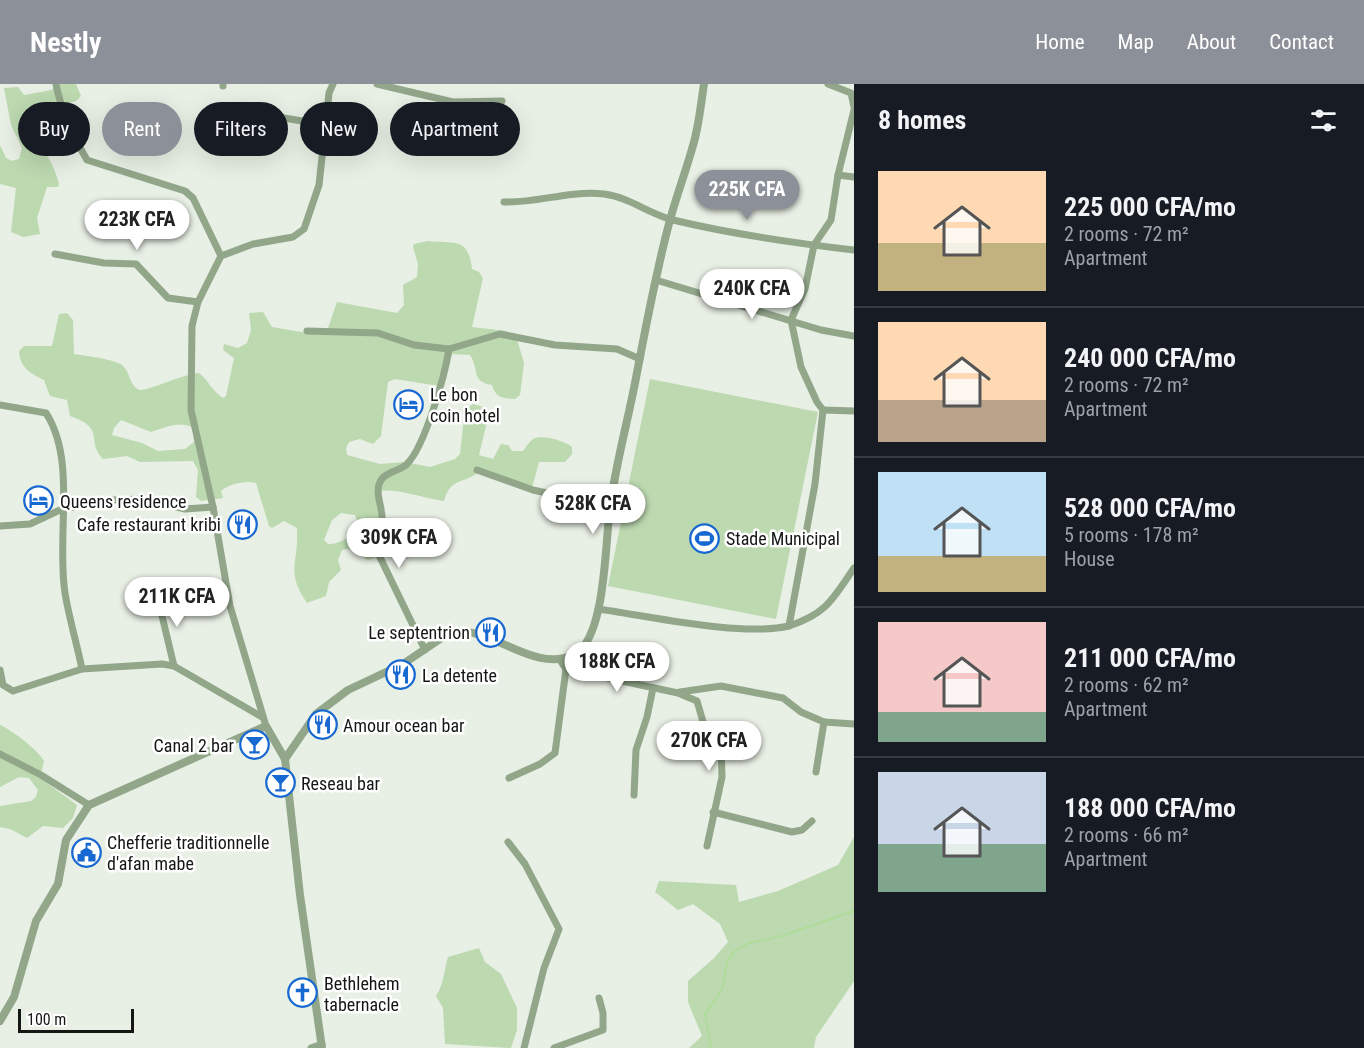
<!DOCTYPE html>
<html lang="en">
<head>
<meta charset="utf-8">
<style>
	:root { --surface:#171b24; --page:#242831; --text:#f1f3f6; --muted:#9ea1a6; --line:#363941; --accent:#8c9099 }
	body { margin:0; font-family:"Roboto Condensed",sans-serif; background:var(--page); color:var(--text); height:100vh; display:flex; flex-direction:column; font-size:22px; white-space:nowrap }
	* { box-sizing:border-box; margin:0 }
	p { font-size:20px; color:var(--muted) }
	.icon { flex:none; width:33px; height:33px; fill:none; stroke:currentColor; stroke-width:2; stroke-linecap:round; stroke-linejoin:round }
	.map { position:relative; flex:1; overflow:hidden }
	.sheet { display:flex; flex-direction:column; background:var(--surface); width:510px }
	.sheet>* { flex:none }
	.guide { position:absolute; left:18px; top:18px; width:570px; height:54px; display:flex; gap:12px }
	.scale { position:absolute; left:18px; bottom:15px; width:116px; box-sizing:border-box; padding-left:6px; border:3px solid #141713; border-top:0; font-size:16px; line-height:21px; white-space:nowrap; color:#141713; -webkit-text-stroke:4px #fff; paint-order:stroke }
	.price { position:absolute; translate:-50% -51px; padding:0 14px; border-radius:21px; background:#fff; color:#222; font-size:20px; line-height:39px; filter:drop-shadow(0 2px 3px #0008) }
	.price::after { content:''; position:absolute; left:50%; top:36px; width:18px; height:14px; margin-left:-9px; background:inherit; clip-path:polygon(0 0,100% 0,50% 100%) }
	.price.selected { background:var(--accent); color:#fff }
	ul { padding:0; list-style:none }
	li { display:flex; align-items:center; gap:18px; height:150px; padding:0 24px }
	li+li { border-top:2px solid var(--line) }
	li span { display:grid; place-items:center; flex:none; width:168px; height:120px; border-radius:0px; color:#555 }
	li>.icon { margin-inline-start:auto }
	span .icon { width:72px; height:72px; fill:#fffc; stroke-width:1 }
	li b { font-size:26px }
	h2 { display:flex; justify-content:space-between; align-items:center; height:72px; padding:0 24px; font-size:26px }
	.chip { padding:0 21px; border-radius:27px; background:var(--surface); box-shadow:0 6px 24px #0002; font-size:21px; line-height:54px }
	.chip.selected { background:var(--accent); color:#fff }
	header { display:flex; align-items:center; gap:36px; box-sizing:border-box; height:84px; padding:0 30px; background:var(--accent); color:#fff }
	header strong { font-size:28px }
	nav { display:flex; gap:33px; margin-inline-start:auto; font-size:21px }
	main { display:flex; flex:1; min-height:0 }
	.map>svg:first-child { display:block }
</style>
</head>
<body>
<header>
<strong>Nestly</strong>
<nav><a>Home</a><a>Map</a><a>About</a><a>Contact</a></nav>
</header>
<main>
<div class="map">
<svg width="854" height="964" viewBox="0 0 854 964">
	<rect width="100%" height="100%" fill="#e8efe4"/>
	<g fill="#bcd9b0" fill-rule="evenodd">
		<path d="M55 0H76L81 12 76 17 43 27 41 34 30 41C40 60 54 79 59 100L58 103H47L37 134 40 150 23 153 11 148 16 104 0 100V61L6 74 12 77 19 75 22 64 11 41 4 4 18 3 24 11 52 6Z"/>
		<path d="M428 157C456 160 468 153 472 185L479 188 483 194 472 243 506 247 516 252 524 279 520 311 515 315C502 314 496 314 492 301 470 297 480 286 470 271L453 270 444 282 439 302 395 295 388 298 381 352 373 360 360 355 349 358 346 364 347 371 380 380 405 378 430 383 455 375 460 370 464 334 467 324 473 320 483 323 487 338 479 371 493 375 501 360 508 361 512 367H523C526 363 529 358 533 355 542 350 565 357 572 363V370L565 378H539L532 404 479 388C461 401 451 393 444 417 421 414 400 404 377 407L381 439 380 472 368 476C358 471 354 462 342 466L338 476 341 486 329 498 326 512 307 519C285 487 299 480 297 444L284 437 272 444 269 442 256 399C245 396 229 400 221 407L223 414 201 417 196 413 198 386 193 377 140 378 127 372 103 375C85 355 107 345 70 332L67 316 50 312 44 296C30 289 20 284 19 267L24 262H52L59 230 67 229 73 236 74 270C85 272 118 275 124 283 130 289 130 303 140 306 148 307 183 290 199 289 209 297 212 307 223 314L226 312 234 274 223 266 224 260 238 264 247 259 251 246 249 229 263 228 272 243 307 249 327 247 337 218 397 229 404 221 403 201 417 193 418 180 413 163 414 160ZM121 336 151 348C165 344 180 336 193 344L194 358 185 365 158 367 142 359 112 351 114 344ZM341 429 355 431 358 439C352 452 342 460 328 460L324 456 332 436Z"/>
		<path d="M650 295 818 328 776 535 608 502Z"/>
		<path d="M0 641C13 647 37 665 44 677L40 694 77 721 73 734 63 744 43 742 27 754 10 745 0 743V722L31 717 36 713 38 706 29 694 19 693 0 703Z"/>
		<path d="M854 753V897L816 953 814 964H689L702 952 688 918V897L714 874 728 858 720 840 693 820 678 826 655 808 659 797 736 801 739 818 778 807 838 781Z"/>
		<path d="M479 864 485 878 501 890 517 924V946L511 964 445 960 443 924 436 912C444 900 444 887 448 873Z"/>
	</g>
	<g fill="none" stroke-linecap="round" stroke-linejoin="round">
		<path stroke="#afdd99" stroke-width="2" d="M711 964 705 930 722 906 727 878 734 868 749 859 782 852 854 827"/>
		<g stroke="#92a68a" stroke-width="7">
			<path d="M56 0C61 27 73 52 87 76L185 107 193 114 221 172"/>
			<path d="M377 0 453 18 502 17"/>
			<path d="M828 0 851 9 854 23"/>
			<path d="M223 2V0"/>
			<path d="M260 30 326 41"/>
			<path d="M838 91 854 93"/>
			<path d="M504 118C538 119 570 106 604 110 629 113 649 130 673 136 731 150 794 159 854 166"/>
			<path d="M55 170 104 179 136 180 168 214 198 218"/>
			<path d="M656 196 821 246 854 252"/>
			<path d="M307 247 378 249 414 261 449 265 500 250 555 261 617 265 640 275"/>
			<path d="M0 321 46 329C77 377 56 452 65 509 69 534 77 560 82 585L162 580 174 582 262 633"/>
			<path d="M823 326 854 327"/>
			<path d="M477 386 533 406 610 423"/>
			<path d="M0 442 30 440 62 425 114 416 143 415 185 425 213 423"/>
			<path d="M157 511 174 582"/>
			<path d="M598 525C649 532 741 553 789 542L815 400 823 326 817 318 801 283 791 236 805 205 814 161 831 136 838 91 854 26"/>
			<path d="M789 542C827 529 832 516 854 484"/>
			<path d="M425 566 376 465C374 454 380 449 382 439 384 426 374 409 380 398 384 388 400 387 407 380 425 362 445 291 449 265"/>
			<path d="M560 576 566 585 678 609 697 617 706 648 718 654 721 659 722 693 707 762"/>
			<path d="M0 586 3 601 13 607 82 585"/>
			<path d="M680 608 721 602 783 614 801 628 824 638 816 688"/>
			<path d="M824 638 854 640"/>
			<path d="M266 642 230 522 213 423 191 326 192 242 198 218 221 172 253 160 293 153 304 145 319 101 329 9 333 0"/>
			<path d="M0 670 41 691 89 721"/>
			<path d="M509 694 540 680 555 669 566 585"/>
			<path d="M634 711 636 666 647 633 653 604"/>
			<path d="M713 728 792 748 802 746 812 737"/>
			<path d="M508 758 525 780 559 845 544 884 524 964"/>
			<path d="M311 964 322 960"/>
			<path d="M554 964 603 946V929L599 914"/>
		</g>
		<g stroke="#92a68a" stroke-width="8">
			<path d="M285 675 316 630 348 606 403 580 449 549C489 538 533 592 575 570 606 553 605 458 610 424 615 384 626 344 634 304 645 248 655 191 670 136 677 110 687 84 694 58 699 40 701 19 704 0"/>
			<path d="M0 937 14 913 36 837 58 800 66 756 89 721 266 642 285 675 300 811 322 964"/>
		</g>
	</g>
	<defs>
		<symbol id="hotel-ring" viewBox="-11 -11 22 22"><circle r="9.5" fill="#fff" stroke="#1868d2" stroke-width="1.5"/><path d="M-6-4.5h1.5V1H6V5H4.5V3h-9V5H-6ZM-4 0a1.8 1.8 0 1 1 3.6 0ZM.5 0V-2.5h3Q6-2.5 6 0Z" fill="#1868d2"/></symbol>
		<symbol id="restaurant-ring" viewBox="-11 -11 22 22"><circle r="9.5" fill="#fff" stroke="#1868d2" stroke-width="1.5"/><path d="M-5-6h1v4h1v-4h1v4h1v-4h1v5L-1.5 .5V6h-2V.5L-5-1ZM5-6V6H3V1.5H1.5Q1.5-4 5-6Z" fill="#1868d2"/></symbol>
		<symbol id="stadium-ring" viewBox="-11 -11 22 22"><circle r="9.5" fill="#fff" stroke="#1868d2" stroke-width="1.5"/><path d="M0-5a6.5 5 0 1 0 0 10a6.5 5 0 1 0 0-10ZM-3.5-1.8h7v3.6h-7Z" fill="#1868d2"/></symbol>
		<symbol id="bar-ring" viewBox="-11 -11 22 22"><circle r="9.5" fill="#fff" stroke="#1868d2" stroke-width="1.5"/><path d="M-6-5H6L.8 .8V4.5H3.5V6h-7V4.5H-.8V.8Z" fill="#1868d2"/></symbol>
		<symbol id="civic-ring" viewBox="-11 -11 22 22"><circle r="9.5" fill="#fff" stroke="#1868d2" stroke-width="1.5"/><path d="M-.6-6.5H3V-4.5H.6V-3L4-1V1h2V6H-6V1h2V-1L-.6-3ZM-1.2 2.5V6h2.4V2.5Z" fill="#1868d2"/></symbol>
		<symbol id="church-ring" viewBox="-11 -11 22 22"><circle r="9.5" fill="#fff" stroke="#1868d2" stroke-width="1.5"/><path d="M-1.2-6h2.4v3.5h3.3v2.4h-3.3V6h-2.4V-.1h-3.3v-2.4h3.3Z" fill="#1868d2"/></symbol>
	</defs>
	<g fill-rule="evenodd">
		<use href="#hotel-ring" x="392" y="304" width="33" height="33"/>
		<use href="#hotel-ring" x="22" y="400" width="33" height="33"/>
		<use href="#restaurant-ring" x="226" y="424" width="33" height="33"/>
		<use href="#stadium-ring" x="688" y="438" width="33" height="33"/>
		<use href="#restaurant-ring" x="474" y="532" width="33" height="33"/>
		<use href="#restaurant-ring" x="384" y="574" width="33" height="33"/>
		<use href="#restaurant-ring" x="306" y="624" width="33" height="33"/>
		<use href="#bar-ring" x="238" y="644" width="33" height="33"/>
		<use href="#bar-ring" x="264" y="682" width="33" height="33"/>
		<use href="#civic-ring" x="70" y="752" width="33" height="33"/>
		<use href="#church-ring" x="286" y="892" width="33" height="33"/>
	</g>
	<g text-anchor="middle" dominant-baseline="central" stroke-width="5" stroke-linejoin="round" paint-order="stroke">
		<g font-size="18" fill="#141713" stroke="#fff" text-anchor="start">
			<text x="430" y="310">Le bon<tspan x="430" dy="21">coin hotel</tspan></text>
			<text x="60" y="417">Queens residence</text>
			<text x="221" y="440" text-anchor="end">Cafe restaurant kribi</text>
			<text x="726" y="454">Stade Municipal</text>
			<text x="470" y="548" text-anchor="end">Le septentrion</text>
			<text x="422" y="591">La detente</text>
			<text x="343" y="641">Amour ocean bar</text>
			<text x="234" y="661" text-anchor="end">Canal 2 bar</text>
			<text x="301" y="699">Reseau bar</text>
			<text x="107" y="758">Chefferie traditionnelle<tspan x="107" dy="21">d'afan mabe</tspan></text>
			<text x="324" y="899">Bethlehem<tspan x="324" dy="21">tabernacle</tspan></text>
		</g>
	</g>
</svg>
<div class="scale">100 m</div>
<b class="price selected" style="left:747px;top:137px">225K CFA</b>
<b class="price" style="left:137px;top:167px">223K CFA</b>
<b class="price" style="left:752px;top:236px">240K CFA</b>
<b class="price" style="left:593px;top:451px">528K CFA</b>
<b class="price" style="left:399px;top:485px">309K CFA</b>
<b class="price" style="left:177px;top:544px">211K CFA</b>
<b class="price" style="left:617px;top:609px">188K CFA</b>
<b class="price" style="left:709px;top:688px">270K CFA</b>
<div class="guide">
<a class="chip">Buy</a>
<a class="chip selected">Rent</a>
<a class="chip">Filters</a>
<a class="chip">New</a>
<a class="chip">Apartment</a>
</div>
</div>
<section class="sheet">
<h2>8 homes<svg class="icon" aria-label="filters" viewBox="0 0 24 24"><path d="M4 7h16M4 17h16"/><circle cx="9" cy="7" r="2"/><circle cx="15" cy="17" r="2"/></svg></h2>
<ul>
<li><span style="background:linear-gradient(#ffd9b3 60%,#c2b280 0)"><svg class="icon" aria-label="home" viewBox="0 0 24 24"><path d="M3 11l9-7 9 7M6 9v11h12V9"/></svg></span><div><b>225 000 CFA/mo</b><p>2 rooms · 72 m²</p><p>Apartment</p></div></li>
<li><span style="background:linear-gradient(#ffd9b3 65%,#b9a48a 0)"><svg class="icon" aria-label="home" viewBox="0 0 24 24"><path d="M3 11l9-7 9 7M6 9v11h12V9"/></svg></span><div><b>240 000 CFA/mo</b><p>2 rooms · 72 m²</p><p>Apartment</p></div></li>
<li><span style="background:linear-gradient(#bfe0f5 70%,#c2b280 0)"><svg class="icon" aria-label="home" viewBox="0 0 24 24"><path d="M3 11l9-7 9 7M6 9v11h12V9"/></svg></span><div><b>528 000 CFA/mo</b><p>5 rooms · 178 m²</p><p>House</p></div></li>
<li><span style="background:linear-gradient(#f6c9c9 75%,#7fa58c 0)"><svg class="icon" aria-label="home" viewBox="0 0 24 24"><path d="M3 11l9-7 9 7M6 9v11h12V9"/></svg></span><div><b>211 000 CFA/mo</b><p>2 rooms · 62 m²</p><p>Apartment</p></div></li>
<li><span style="background:linear-gradient(#c9d6e8 60%,#7fa58c 0)"><svg class="icon" aria-label="home" viewBox="0 0 24 24"><path d="M3 11l9-7 9 7M6 9v11h12V9"/></svg></span><div><b>188 000 CFA/mo</b><p>2 rooms · 66 m²</p><p>Apartment</p></div></li>
</ul>
</section>
</main>
</body>
</html>
